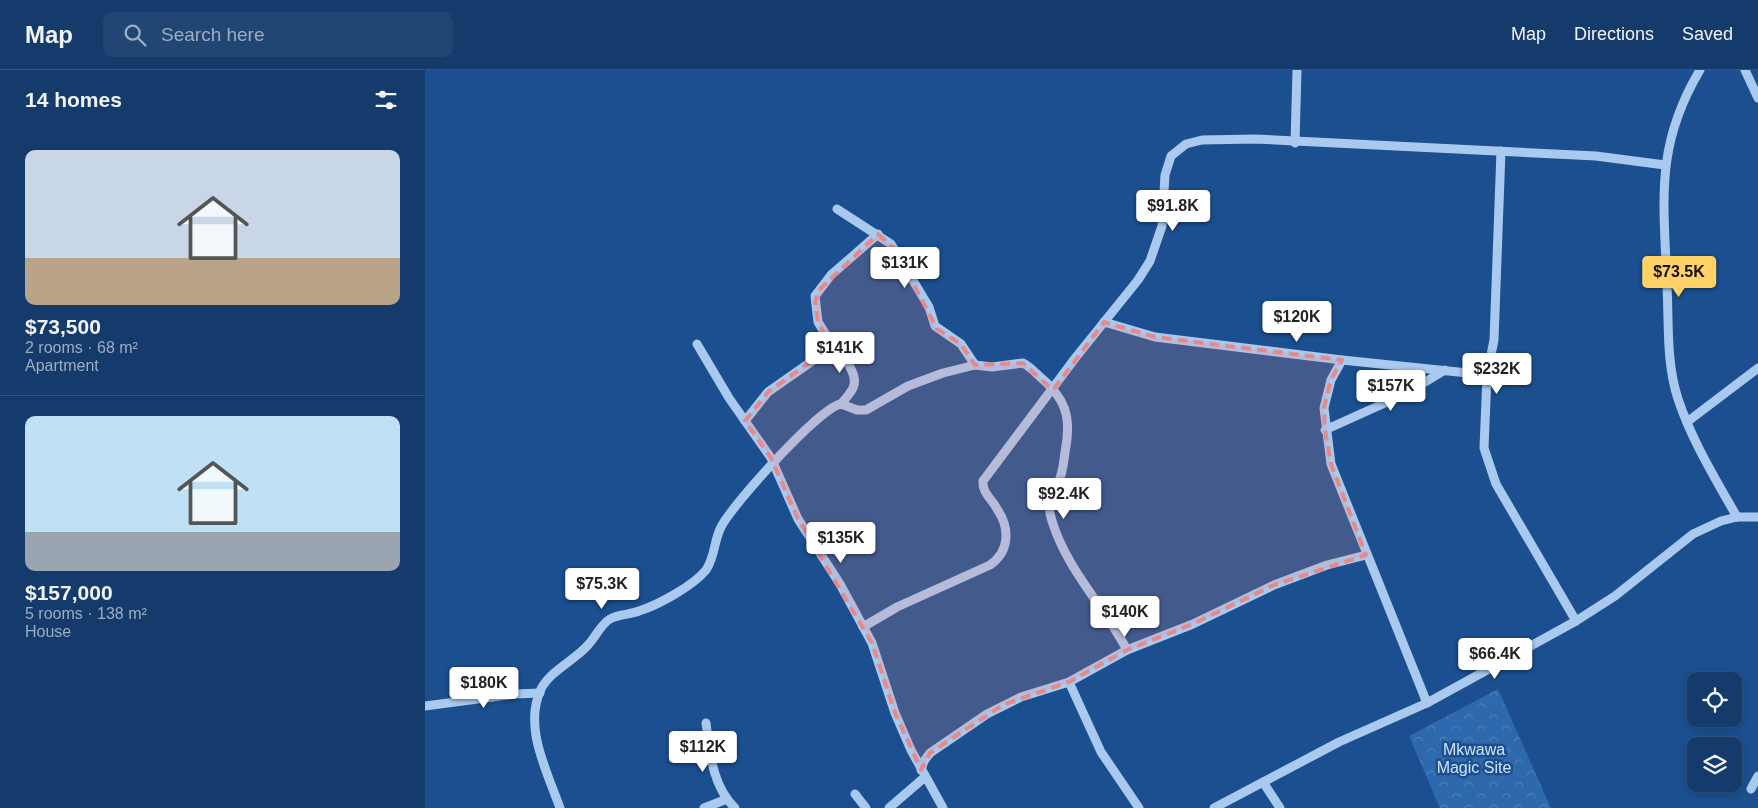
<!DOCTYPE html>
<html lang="en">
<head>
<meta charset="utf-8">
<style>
	:root { --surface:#143b6b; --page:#214673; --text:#f1f3f6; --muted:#9dadc1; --line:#33557e; --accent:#ffd166 }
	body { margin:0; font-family:Arial,sans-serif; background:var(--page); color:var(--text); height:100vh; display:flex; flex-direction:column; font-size:19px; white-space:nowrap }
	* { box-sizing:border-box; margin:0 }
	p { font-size:16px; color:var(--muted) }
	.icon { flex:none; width:28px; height:28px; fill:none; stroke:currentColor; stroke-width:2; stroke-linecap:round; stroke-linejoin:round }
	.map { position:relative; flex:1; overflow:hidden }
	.details { display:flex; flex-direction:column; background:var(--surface); width:425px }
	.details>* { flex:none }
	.fabs { position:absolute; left:1262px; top:602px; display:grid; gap:10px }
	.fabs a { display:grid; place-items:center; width:55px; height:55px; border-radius:10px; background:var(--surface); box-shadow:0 2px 8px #0003,0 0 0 1px var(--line); font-size:25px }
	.price { position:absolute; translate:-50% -42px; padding:0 11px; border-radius:5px; background:#fff; color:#222; font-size:16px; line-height:32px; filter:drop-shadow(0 1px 2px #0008) }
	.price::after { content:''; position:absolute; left:50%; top:30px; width:15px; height:11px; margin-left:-8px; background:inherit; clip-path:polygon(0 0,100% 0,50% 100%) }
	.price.selected { background:var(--accent); color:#111 }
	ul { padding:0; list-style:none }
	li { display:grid; align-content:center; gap:10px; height:265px; padding:0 25px }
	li+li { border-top:1px solid var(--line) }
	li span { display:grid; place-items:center; height:155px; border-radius:10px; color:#555 }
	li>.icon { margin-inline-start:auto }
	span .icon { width:90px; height:90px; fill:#fffc; stroke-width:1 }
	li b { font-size:21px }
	h2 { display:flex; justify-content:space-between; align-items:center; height:60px; padding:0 25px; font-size:21px }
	header { display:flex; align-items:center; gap:30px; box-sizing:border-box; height:70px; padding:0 25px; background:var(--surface); border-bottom:1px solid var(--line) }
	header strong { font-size:24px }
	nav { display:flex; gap:28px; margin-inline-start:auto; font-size:18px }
	.search { width:350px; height:45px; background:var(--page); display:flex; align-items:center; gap:12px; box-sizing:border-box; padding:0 18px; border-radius:10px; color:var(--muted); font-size:19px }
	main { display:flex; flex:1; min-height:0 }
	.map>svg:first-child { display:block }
</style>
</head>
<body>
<header>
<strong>Map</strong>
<div class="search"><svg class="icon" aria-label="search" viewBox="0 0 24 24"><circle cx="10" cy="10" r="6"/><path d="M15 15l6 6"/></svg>Search here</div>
<nav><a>Map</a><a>Directions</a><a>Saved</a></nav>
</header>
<main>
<section class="details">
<h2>14 homes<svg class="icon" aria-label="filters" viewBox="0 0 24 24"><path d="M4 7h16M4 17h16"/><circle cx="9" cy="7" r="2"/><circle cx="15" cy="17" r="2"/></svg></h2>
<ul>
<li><span style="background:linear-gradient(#c9d6e8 70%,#b9a48a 0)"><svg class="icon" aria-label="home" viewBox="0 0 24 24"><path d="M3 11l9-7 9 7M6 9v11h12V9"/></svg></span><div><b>$73,500</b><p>2 rooms · 68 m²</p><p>Apartment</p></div></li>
<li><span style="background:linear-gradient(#bfe0f5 75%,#9aa5b1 0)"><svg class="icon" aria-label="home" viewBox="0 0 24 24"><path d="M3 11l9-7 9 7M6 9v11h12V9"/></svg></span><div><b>$157,000</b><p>5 rooms · 138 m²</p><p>House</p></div></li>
</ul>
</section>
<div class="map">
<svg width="1333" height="738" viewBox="0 0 1333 738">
	<defs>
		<pattern id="park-crowns" width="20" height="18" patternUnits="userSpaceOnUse" patternTransform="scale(1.25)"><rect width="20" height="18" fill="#2e69ad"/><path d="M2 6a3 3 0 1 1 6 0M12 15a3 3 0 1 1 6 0" fill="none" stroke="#4d80b9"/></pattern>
	</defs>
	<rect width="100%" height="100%" fill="#1b4f8f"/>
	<path fill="url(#park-crowns)" d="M1073 619 1126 738H1015L984 666Z"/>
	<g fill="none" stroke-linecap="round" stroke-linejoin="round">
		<g stroke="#a9c9ee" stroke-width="9">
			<path d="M1275 0C1229 77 1239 132 1242 216 1244 254 1241 292 1253 329 1267 371 1290 408 1312 447"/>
			<path d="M1320 0 1333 28"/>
			<path d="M870 73 872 0"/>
			<path d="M1076 81 1069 270 1062 305 1059 378 1071 414 1151 551"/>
			<path d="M412 139 466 174 504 237 510 256 536 274 550 295"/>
			<path d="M679 252 730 267 917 290 1062 305"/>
			<path d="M272 274 304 328 346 388 373 449 415 514 447 573 470 643 486 680 518 738"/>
			<path d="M405 274C415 283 435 303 428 318 425 324 420 329 416 334"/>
			<path d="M917 290 906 310 899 338 906 394 1002 633"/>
			<path d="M320 351 343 322 403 280V268L393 252 390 226 406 205 453 164"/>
			<path d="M1262 352 1333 298"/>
			<path d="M900 360 982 323 1020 300"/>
			<path d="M438 557 472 537 565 495C585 481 585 458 572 439 567 429 557 423 558 411L651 287 713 210 725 191 737 156 740 105 746 86 761 74 777 70 830 69 1171 86 1240 95"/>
			<path d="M644 612 676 682 714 738"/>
			<path d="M0 636 90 624 115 623"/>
			<path d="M281 653C285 682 287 716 310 738"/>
			<path d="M496 700 499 691 505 683 562 644 596 627 644 612 702 580 768 554 849 515 902 495 941 485"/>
			<path d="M838 712 855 738"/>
			<path d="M1326 719 1333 706"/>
			<path d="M430 724 441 738"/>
			<path d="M135 738C122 701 98 657 116 619 125 601 150 590 163 575 171 567 175 555 185 549 193 544 204 545 214 541 233 535 268 516 281 500 290 487 289 470 296 457 307 435 395 337 416 334L432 340H441L483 316 518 303 550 295 567 297 598 293C604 296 608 300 613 305 641 328 647 347 640 382 639 391 638 400 635 408 628 426 620 430 627 451 642 500 679 536 702 580"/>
			<path d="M279 738 302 729"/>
			<path d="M464 738 500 707"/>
			<path d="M789 738 914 672 1002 633 1151 551 1190 526 1268 464 1296 451 1312 447H1333"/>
		</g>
	</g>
	<path fill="#e88989" fill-opacity="0.2" stroke="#e88989" stroke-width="4" stroke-dasharray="10 6" stroke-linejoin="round" d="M453 164 471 180 512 259 536 274 550 295 598 293 628 320 679 252 730 267 917 290 906 310 899 338 900 360 906 394 941 485 849 515 768 554 702 580 644 612 578 635 505 683 496 700 470 643 447 573 373 449 346 388 320 351 343 322 406 277 393 252 390 232 394 220Z"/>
	<g text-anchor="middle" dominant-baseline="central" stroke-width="5" stroke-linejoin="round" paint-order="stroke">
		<g font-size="16" fill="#cfe3fa" stroke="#1b4f8f">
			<text x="1049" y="679">Mkwawa<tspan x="1049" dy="18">Magic Site</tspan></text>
		</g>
	</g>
</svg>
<div class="fabs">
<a><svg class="icon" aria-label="locate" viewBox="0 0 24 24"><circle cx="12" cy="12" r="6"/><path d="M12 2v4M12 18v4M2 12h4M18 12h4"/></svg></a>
<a><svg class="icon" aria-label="layers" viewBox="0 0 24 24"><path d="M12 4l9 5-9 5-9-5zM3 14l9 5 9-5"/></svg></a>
</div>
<b class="price" style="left:748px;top:162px">$91.8K</b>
<b class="price" style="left:480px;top:219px">$131K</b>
<b class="price selected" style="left:1254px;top:228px">$73.5K</b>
<b class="price" style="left:872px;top:273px">$120K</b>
<b class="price" style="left:415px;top:304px">$141K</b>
<b class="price" style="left:1072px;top:325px">$232K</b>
<b class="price" style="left:966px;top:342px">$157K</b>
<b class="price" style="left:639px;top:450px">$92.4K</b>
<b class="price" style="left:416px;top:494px">$135K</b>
<b class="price" style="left:177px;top:540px">$75.3K</b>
<b class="price" style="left:700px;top:568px">$140K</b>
<b class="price" style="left:1070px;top:610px">$66.4K</b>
<b class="price" style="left:59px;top:639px">$180K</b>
<b class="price" style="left:278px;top:703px">$112K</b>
</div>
</main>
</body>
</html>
